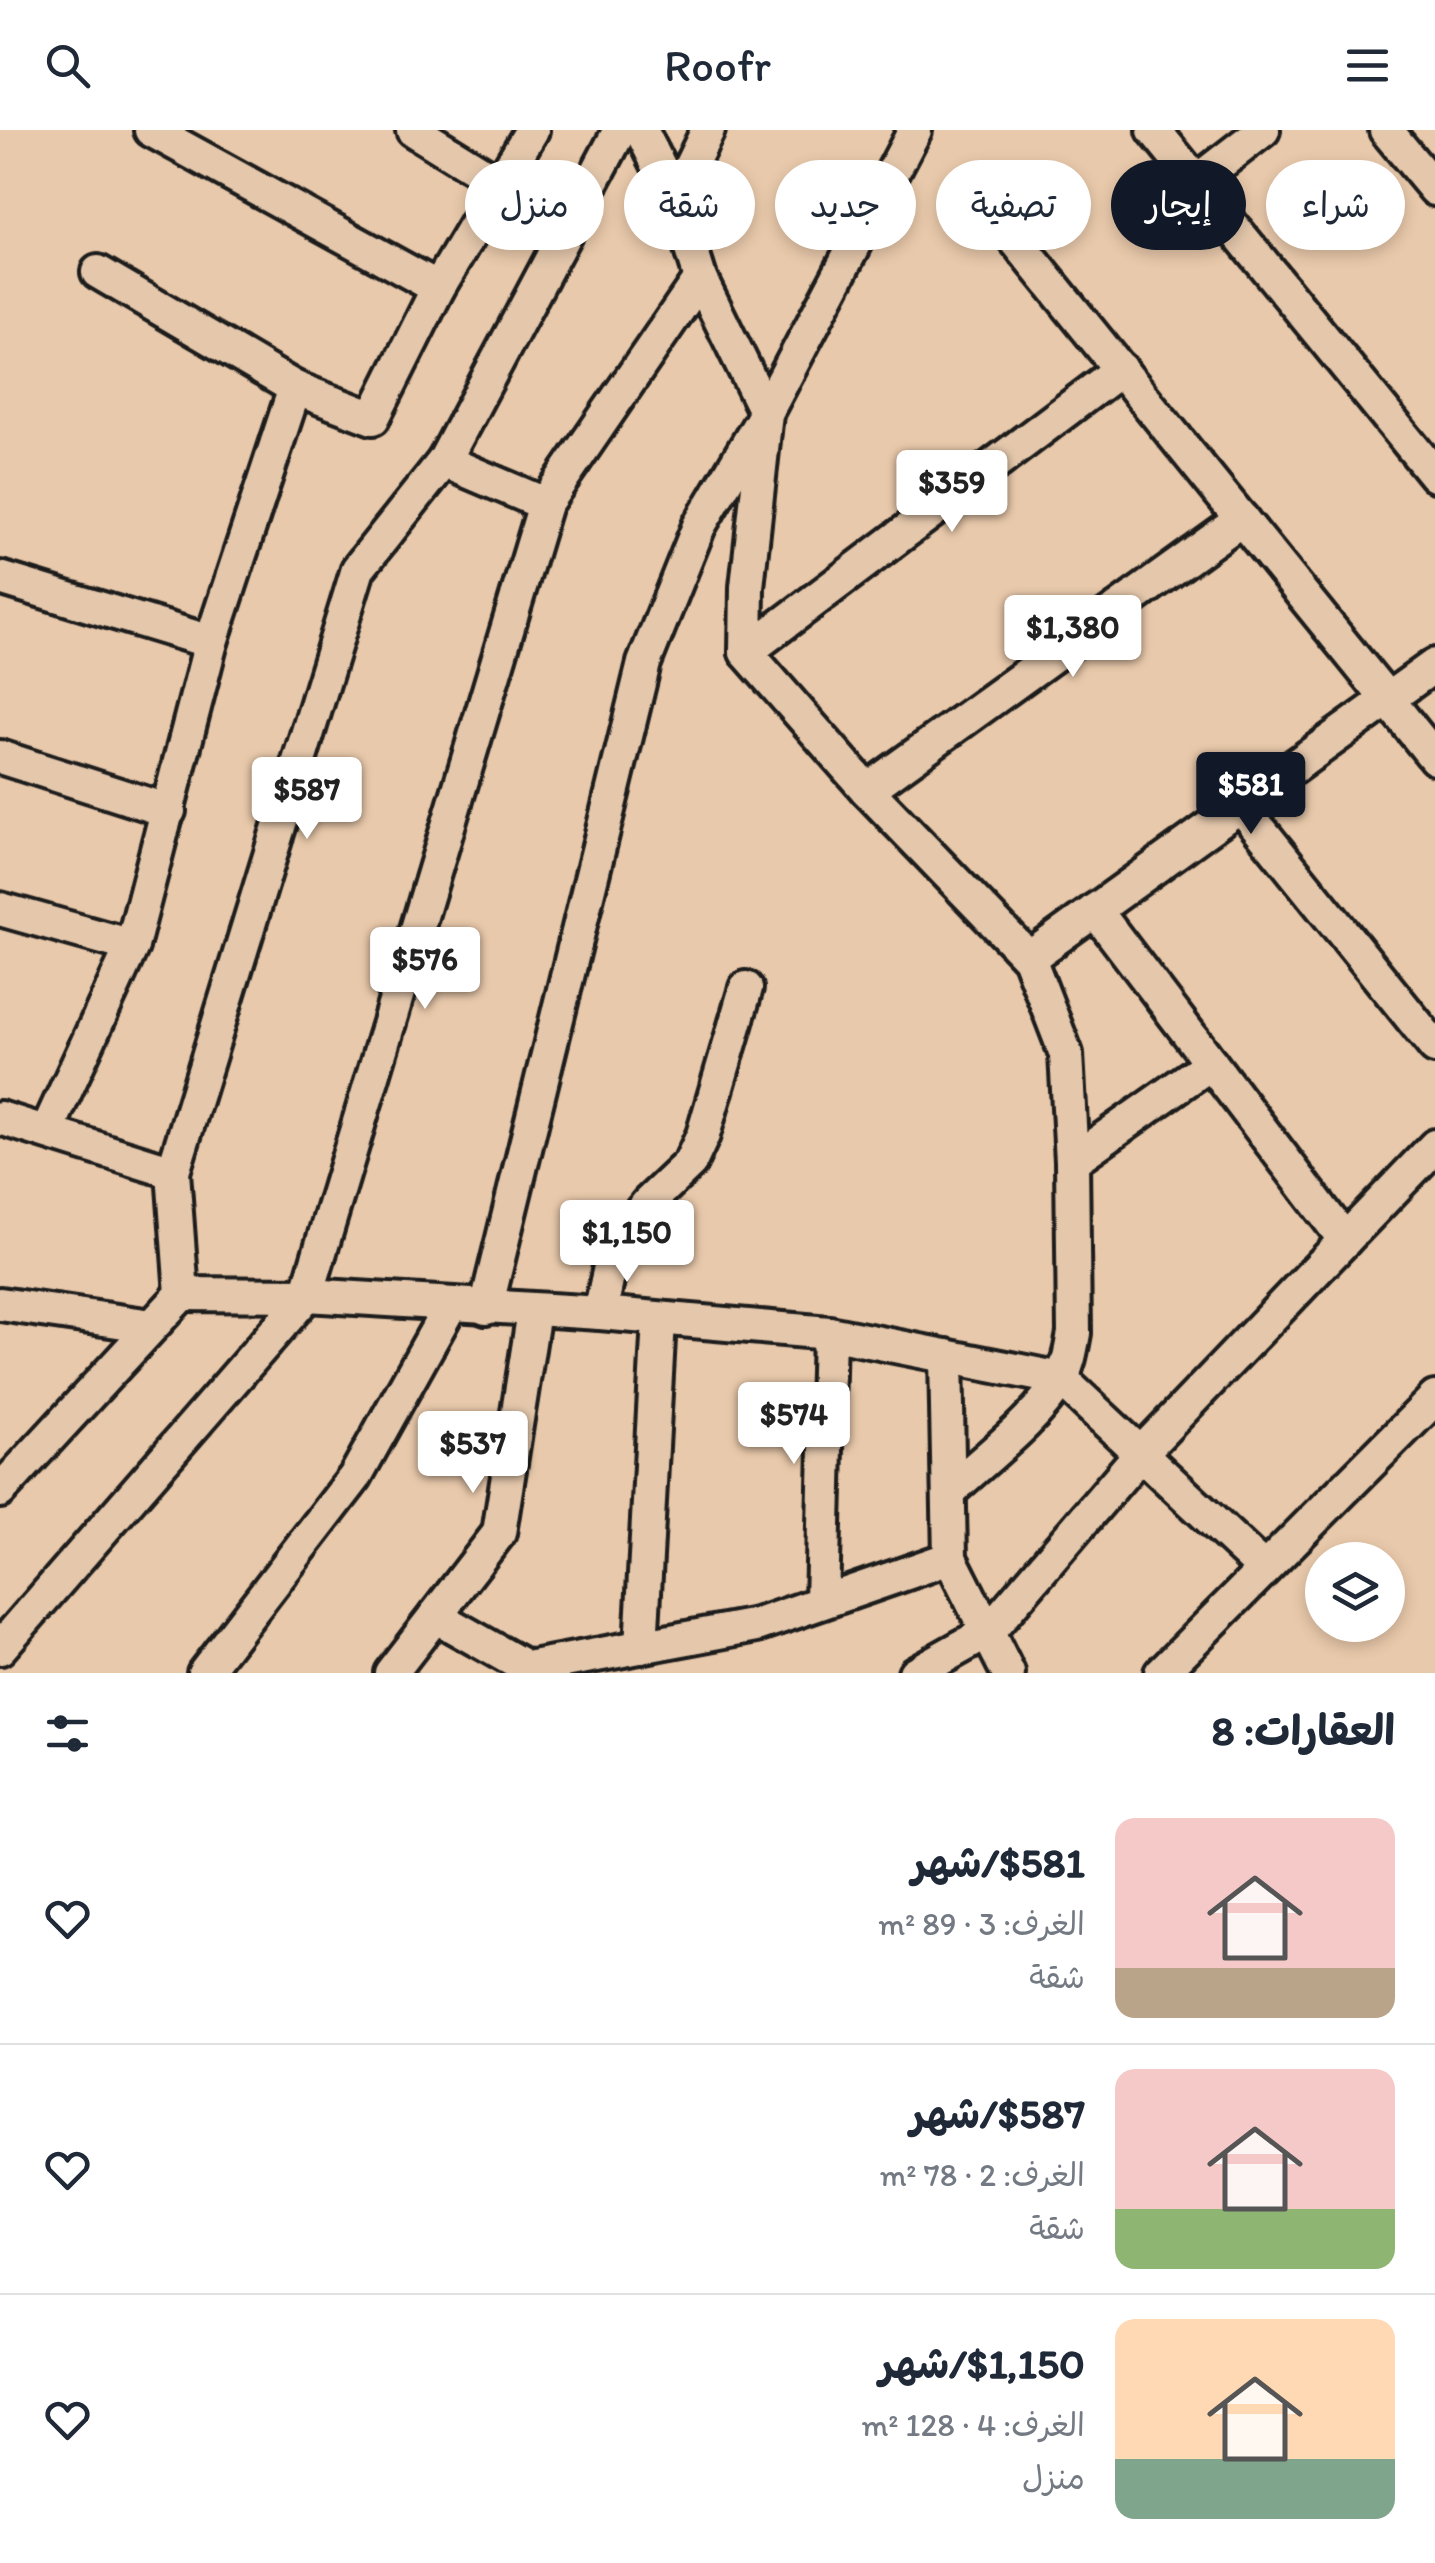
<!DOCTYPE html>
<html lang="ar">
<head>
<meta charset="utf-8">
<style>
	:root { --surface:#fff; --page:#f2f2f3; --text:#1f2937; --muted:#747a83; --line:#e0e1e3; --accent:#111827 }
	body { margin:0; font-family:Itim,"Playpen Sans Arabic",sans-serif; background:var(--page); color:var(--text); direction:rtl; height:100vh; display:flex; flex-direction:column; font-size:38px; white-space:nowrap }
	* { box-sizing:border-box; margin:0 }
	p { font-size:32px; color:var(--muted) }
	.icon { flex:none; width:55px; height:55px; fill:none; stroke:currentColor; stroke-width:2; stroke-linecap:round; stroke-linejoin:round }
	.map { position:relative; height:1543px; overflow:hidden; direction:ltr }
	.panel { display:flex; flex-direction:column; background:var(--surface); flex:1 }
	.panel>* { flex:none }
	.guide { position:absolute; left:30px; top:30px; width:1375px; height:90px; direction:rtl; display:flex; gap:20px }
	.fabs { position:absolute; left:1305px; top:1412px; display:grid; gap:20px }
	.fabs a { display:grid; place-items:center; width:100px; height:100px; border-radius:50%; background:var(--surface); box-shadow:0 5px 15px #0003; font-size:50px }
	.price { position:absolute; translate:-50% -85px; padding:0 22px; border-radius:10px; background:#fff; color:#222; font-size:32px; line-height:65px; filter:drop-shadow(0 2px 5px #0008) }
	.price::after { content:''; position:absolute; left:50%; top:60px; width:30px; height:22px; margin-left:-15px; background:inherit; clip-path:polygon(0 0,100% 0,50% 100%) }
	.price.active { background:var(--accent); color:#fff }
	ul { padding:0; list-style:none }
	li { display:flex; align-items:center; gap:30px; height:250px; padding:0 40px }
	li+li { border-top:2px solid var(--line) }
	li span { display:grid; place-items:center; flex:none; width:280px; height:200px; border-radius:20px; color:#555 }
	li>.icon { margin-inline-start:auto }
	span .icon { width:120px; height:120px; fill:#fffc; stroke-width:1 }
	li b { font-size:42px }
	h2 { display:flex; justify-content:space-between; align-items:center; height:120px; padding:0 40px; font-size:42px }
	.tag { padding:0 35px; border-radius:45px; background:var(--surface); box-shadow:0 5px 15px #0003; font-size:35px; line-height:90px }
	.tag.active { background:var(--accent); color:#fff }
	header { display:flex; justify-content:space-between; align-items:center; height:130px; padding:0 40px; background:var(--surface); font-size:45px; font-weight:600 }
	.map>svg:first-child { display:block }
</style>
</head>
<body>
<header><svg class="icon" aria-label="menu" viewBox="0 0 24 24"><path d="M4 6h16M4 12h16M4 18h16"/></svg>Roofr<svg class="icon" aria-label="search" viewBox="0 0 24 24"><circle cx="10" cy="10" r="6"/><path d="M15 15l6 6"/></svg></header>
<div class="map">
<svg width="1435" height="1543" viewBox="0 0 1435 1543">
	<rect width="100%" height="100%" fill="#e9c9ab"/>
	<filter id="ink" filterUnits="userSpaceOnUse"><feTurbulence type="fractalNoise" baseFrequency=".01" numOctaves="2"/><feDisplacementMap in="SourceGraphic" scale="20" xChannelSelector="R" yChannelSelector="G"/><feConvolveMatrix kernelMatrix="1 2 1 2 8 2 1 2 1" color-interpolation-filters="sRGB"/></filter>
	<g filter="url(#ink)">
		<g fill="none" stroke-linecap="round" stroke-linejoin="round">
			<defs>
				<g id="minor">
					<path d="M151 0 438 158"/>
					<path d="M413 0 502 55"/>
					<path d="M641 0 675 68 700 148 766 283 747 457 746 522 867 660 1029 828 1066 924 1072 1031 1074 1203C1071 1219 1069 1234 1061 1249 1037 1290 984 1329 949 1362"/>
					<path d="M1154 0 1435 345"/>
					<path d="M1386 0 1435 59"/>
					<path d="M1196 52 1263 0"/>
					<path d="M675 68 708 0"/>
					<path d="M1005 97 1435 628"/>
					<path d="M98 142 295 258"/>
					<path d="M444 331 620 0"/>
					<path d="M0 448 211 512"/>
					<path d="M746 522 1121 239"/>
					<path d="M0 627 169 681"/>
					<path d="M867 660 1242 389"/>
					<path d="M1241 676 1435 917"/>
					<path d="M0 779 132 816"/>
					<path d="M1095 780 1345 1110"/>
					<path d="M1029 828 1435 535"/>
					<path d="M0 988 173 1042"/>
					<path d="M47 1001 132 816 211 512 295 258 373 288 438 158 532 0"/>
					<path d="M1072 1031 1211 933"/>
					<path d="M182 1164 307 1165 600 1183 829 1203 1061 1249 1264 1439"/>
					<path d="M0 1174 152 1196"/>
					<path d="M486 1178 644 533 699 396 766 283 915 0"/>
					<path d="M600 1183 615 1114 648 1073 690 1033 703 1005 746 858"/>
					<path d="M946 1226 950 1428 1008 1543"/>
					<path d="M0 1361 182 1164 173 1042 358 439 444 331 545 374"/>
					<path d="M822 1472 829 1203"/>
					<path d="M435 1486 527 1538 757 1495 950 1428"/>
					<path d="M641 1517 659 1190"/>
					<path d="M0 1518 307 1165 545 374 700 148"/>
					<path d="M204 1543 355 1347 450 1176"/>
					<path d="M391 1543 499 1403 534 1181"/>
					<path d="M915 1543 988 1502 1140 1324 1435 1016"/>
					<path d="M1161 1543 1435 1268"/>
				</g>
			</defs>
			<use href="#minor" stroke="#1c1c1c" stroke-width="40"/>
			<use href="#minor" stroke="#e5c8ac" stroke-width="32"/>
		</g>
	</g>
</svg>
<div class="fabs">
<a><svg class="icon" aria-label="layers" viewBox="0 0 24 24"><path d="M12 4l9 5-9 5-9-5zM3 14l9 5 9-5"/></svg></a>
</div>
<b class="price" style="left:952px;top:405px">$359</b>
<b class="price" style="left:1073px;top:550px">$1,380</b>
<b class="price active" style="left:1251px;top:707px">$581</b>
<b class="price" style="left:307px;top:712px">$587</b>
<b class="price" style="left:425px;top:882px">$576</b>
<b class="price" style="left:627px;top:1155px">$1,150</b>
<b class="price" style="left:794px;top:1337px">$574</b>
<b class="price" style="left:473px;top:1366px">$537</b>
<div class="guide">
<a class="tag">شراء</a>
<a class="tag active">إيجار</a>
<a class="tag">تصفية</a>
<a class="tag">جديد</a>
<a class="tag">شقة</a>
<a class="tag">منزل</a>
</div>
</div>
<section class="panel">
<h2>العقارات: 8<svg class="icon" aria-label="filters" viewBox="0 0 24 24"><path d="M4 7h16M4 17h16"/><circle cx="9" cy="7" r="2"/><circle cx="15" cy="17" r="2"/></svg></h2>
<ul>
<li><span style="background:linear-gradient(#f6c9c9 75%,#b9a48a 0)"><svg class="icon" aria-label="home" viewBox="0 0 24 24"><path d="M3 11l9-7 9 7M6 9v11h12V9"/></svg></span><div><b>$581/شهر</b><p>الغرف: 3 · 89 m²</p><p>شقة</p></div><svg class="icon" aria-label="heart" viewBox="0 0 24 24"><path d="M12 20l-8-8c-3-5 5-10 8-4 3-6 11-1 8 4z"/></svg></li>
<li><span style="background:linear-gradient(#f6c9c9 70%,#8fb573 0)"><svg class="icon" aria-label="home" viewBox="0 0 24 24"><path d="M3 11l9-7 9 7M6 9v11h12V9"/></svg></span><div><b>$587/شهر</b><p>الغرف: 2 · 78 m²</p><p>شقة</p></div><svg class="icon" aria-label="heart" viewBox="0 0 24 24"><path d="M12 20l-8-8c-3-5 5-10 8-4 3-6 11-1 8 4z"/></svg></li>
<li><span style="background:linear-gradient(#ffd9b3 70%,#7fa58c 0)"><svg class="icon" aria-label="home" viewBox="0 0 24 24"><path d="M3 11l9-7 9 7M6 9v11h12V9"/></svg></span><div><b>$1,150/شهر</b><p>الغرف: 4 · 128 m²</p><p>منزل</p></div><svg class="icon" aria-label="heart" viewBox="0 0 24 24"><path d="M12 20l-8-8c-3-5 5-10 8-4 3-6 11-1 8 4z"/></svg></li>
</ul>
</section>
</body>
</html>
